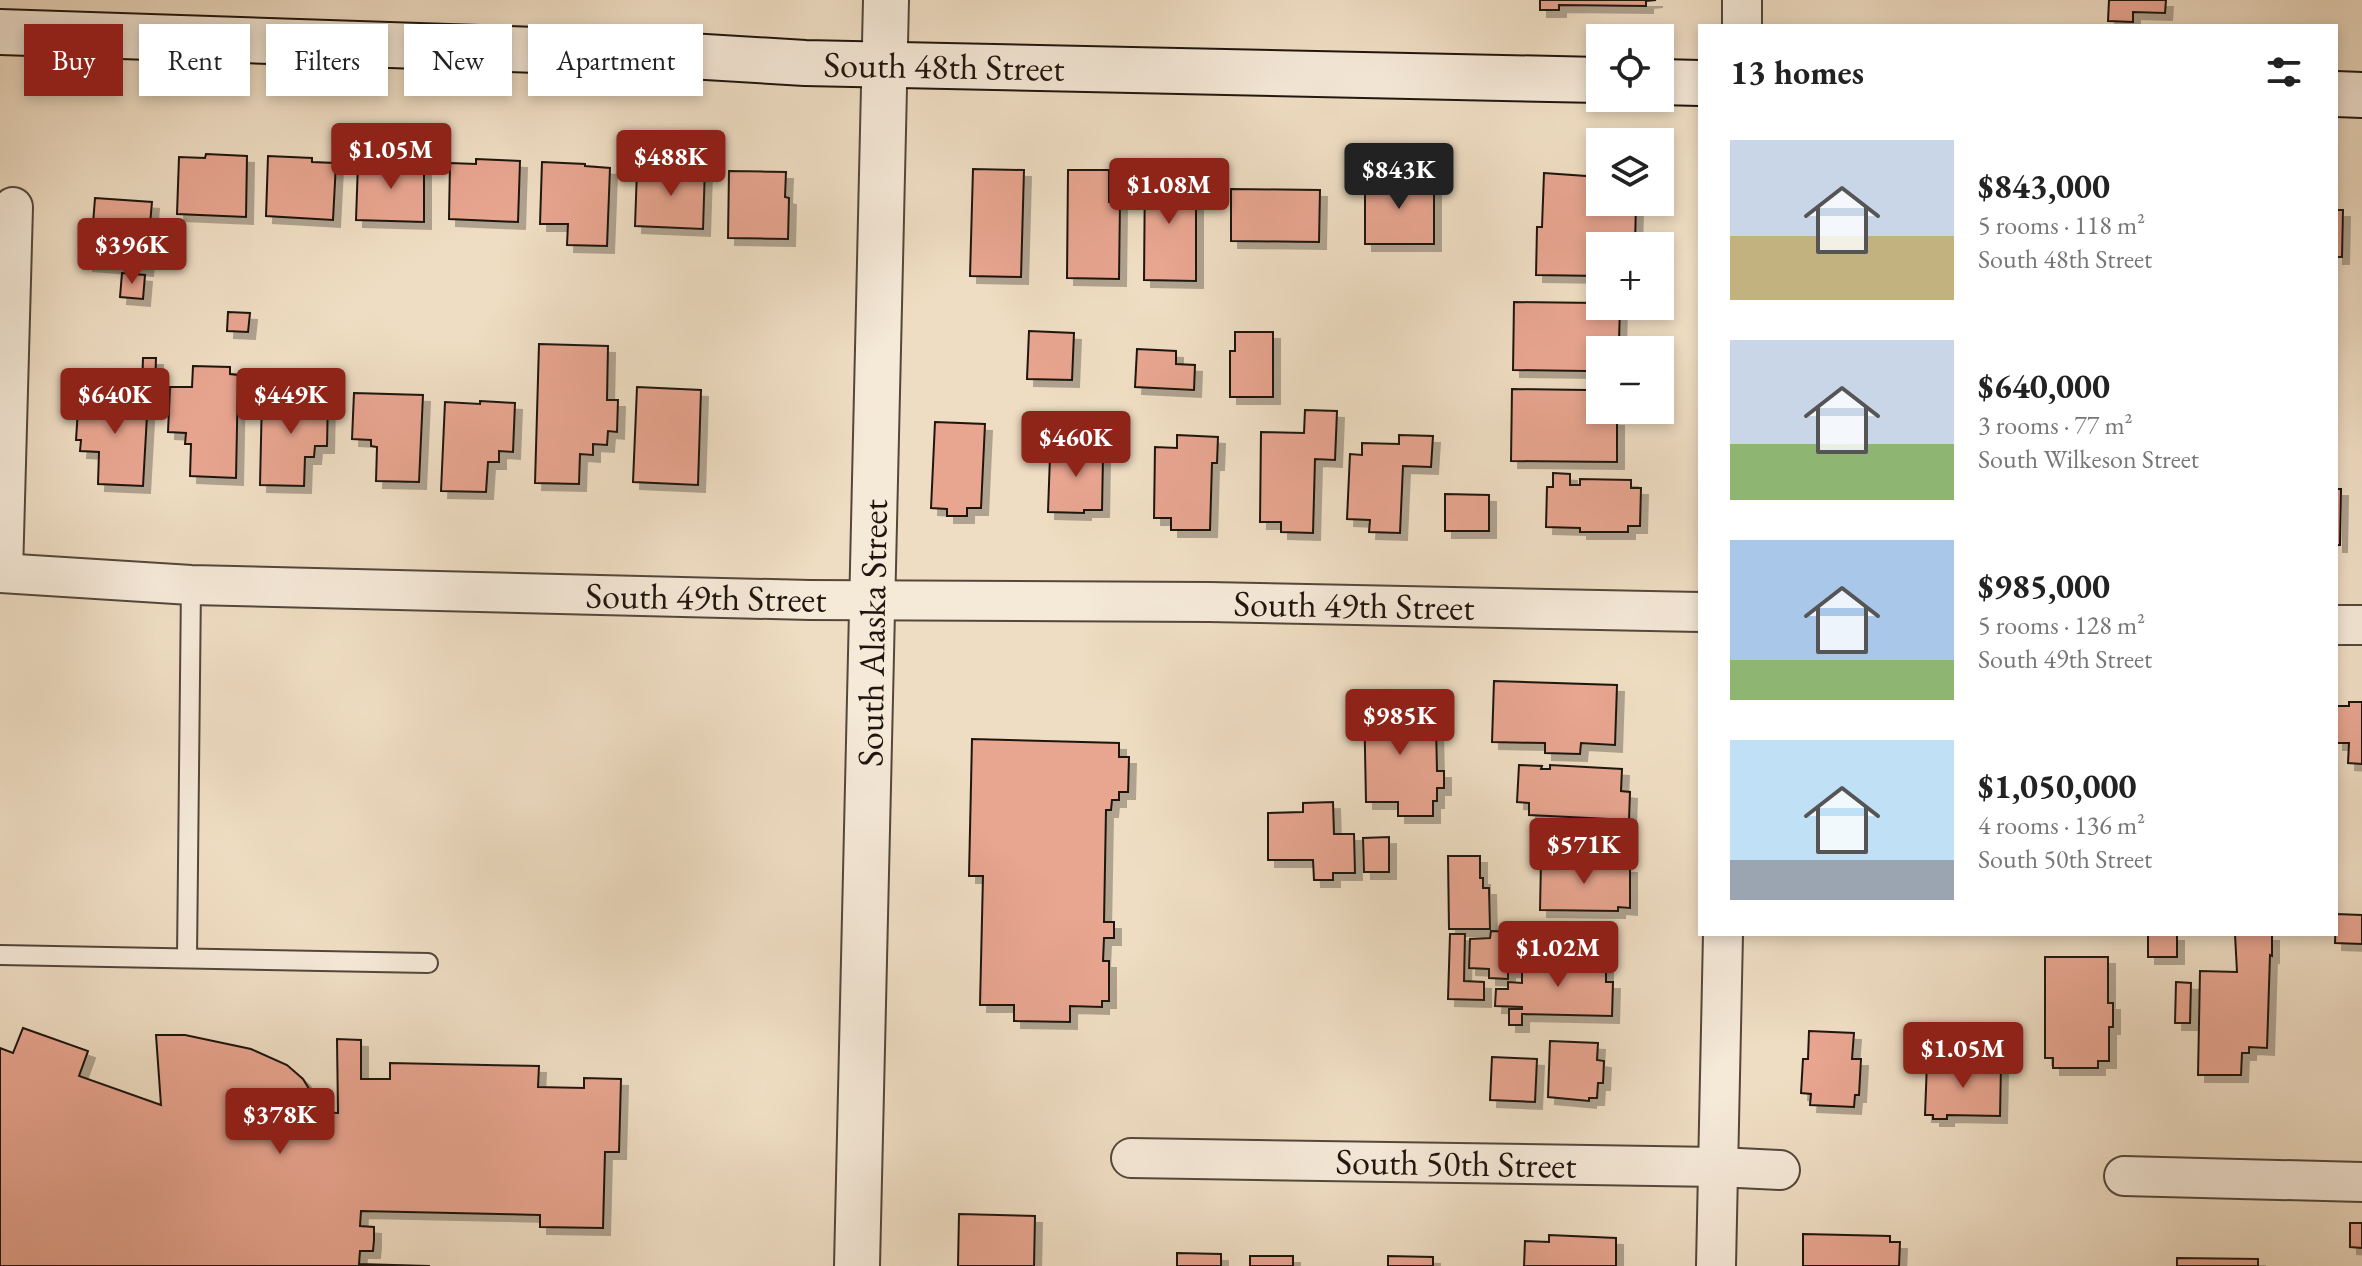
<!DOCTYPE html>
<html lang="en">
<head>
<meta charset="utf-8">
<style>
	:root { --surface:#fff; --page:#f6f6f6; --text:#222; --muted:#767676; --accent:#8f2418 }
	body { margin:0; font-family:"EB Garamond",serif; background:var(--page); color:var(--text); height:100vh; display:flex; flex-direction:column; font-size:30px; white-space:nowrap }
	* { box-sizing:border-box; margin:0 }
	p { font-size:26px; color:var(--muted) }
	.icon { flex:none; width:44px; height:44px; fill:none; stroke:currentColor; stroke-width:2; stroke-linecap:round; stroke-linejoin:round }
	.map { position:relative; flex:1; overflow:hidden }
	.panel { position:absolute; left:1698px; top:24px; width:640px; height:912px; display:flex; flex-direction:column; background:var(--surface); border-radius:0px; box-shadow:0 4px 12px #0003 }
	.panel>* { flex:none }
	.banner { position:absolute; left:24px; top:24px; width:760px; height:72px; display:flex; gap:16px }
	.tools { position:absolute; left:1586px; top:24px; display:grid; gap:16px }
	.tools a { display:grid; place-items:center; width:88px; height:88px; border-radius:0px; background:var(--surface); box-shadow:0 4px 12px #0003; font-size:40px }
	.price { position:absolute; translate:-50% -68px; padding:0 18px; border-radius:8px; background:var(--accent); color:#fff; font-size:26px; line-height:52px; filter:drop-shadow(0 2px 4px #0008) }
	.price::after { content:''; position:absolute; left:50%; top:48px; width:24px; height:18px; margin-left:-12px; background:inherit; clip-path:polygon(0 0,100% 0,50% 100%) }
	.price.active { background:#222; color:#fff }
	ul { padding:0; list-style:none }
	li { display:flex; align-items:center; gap:24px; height:200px; padding:0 32px }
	li span { display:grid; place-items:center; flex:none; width:224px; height:160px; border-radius:0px; color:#555 }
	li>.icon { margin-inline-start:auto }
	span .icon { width:96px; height:96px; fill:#fffc; stroke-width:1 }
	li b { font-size:34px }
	h2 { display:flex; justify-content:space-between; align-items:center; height:96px; padding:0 32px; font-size:34px }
	.chip { padding:0 28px; border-radius:0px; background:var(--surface); box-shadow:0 4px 12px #0003; font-size:28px; line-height:72px }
	.chip.active { background:var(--accent); color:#fff }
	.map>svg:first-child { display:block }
</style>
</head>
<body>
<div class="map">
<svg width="2362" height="1266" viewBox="0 0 2362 1266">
	<defs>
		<filter id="shadow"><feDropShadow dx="7" dy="7" stdDeviation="0" flood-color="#0004"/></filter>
	</defs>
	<rect width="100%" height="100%" fill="#efddc3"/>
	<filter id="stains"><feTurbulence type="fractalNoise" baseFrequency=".0025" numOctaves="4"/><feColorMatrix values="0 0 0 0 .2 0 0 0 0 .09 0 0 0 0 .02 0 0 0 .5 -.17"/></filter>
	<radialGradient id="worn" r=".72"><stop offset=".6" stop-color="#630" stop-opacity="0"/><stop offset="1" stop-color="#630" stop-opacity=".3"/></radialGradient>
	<g fill="#e8a590" stroke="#1f150e" stroke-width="2" filter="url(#shadow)">
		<path d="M1540 0H1656L1646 1V6L1559 5V10H1540Z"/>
		<path d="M2109 0H2166L2165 13 2133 12V22L2108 21Z"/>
		<path d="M206 154 247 156 246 217 177 214 179 157 205 158Z"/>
		<path d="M268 156 312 158V162L336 163 333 220 266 216Z"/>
		<path d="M384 159 424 160V222L356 220 358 163 384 164Z"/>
		<path d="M476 159 520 161 518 222 449 219 450 163 476 164Z"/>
		<path d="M542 162 585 164V166L610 168 607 246 567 245 568 224H540Z"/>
		<path d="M662 166 705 167 703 229 635 226 637 170H662Z"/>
		<path d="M1145 167 1188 168V196H1196V281L1144 280Z"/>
		<path d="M973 169 1024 170 1021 277 970 276Z"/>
		<path d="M1068 170H1109V202H1120L1119 279 1067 278Z"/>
		<path d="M729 171 786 172 785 197 789 198 788 239 728 238Z"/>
		<path d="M1544 173 1600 177V202H1636L1635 246H1600V276L1536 275 1537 227H1542Z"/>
		<path d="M1365 178 1434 179V244H1365Z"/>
		<path d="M1231 189 1320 190 1319 242 1231 241Z"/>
		<path d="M95 198 152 202 146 269 86 264 89 223 93 224Z"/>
		<path d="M2336 210H2343L2342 257H2336Z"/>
		<path d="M122 273 145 275 143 299 120 297Z"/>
		<path d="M1514 302 1600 303V306H1620L1619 342 1594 341V351L1587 350V371L1513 370Z"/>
		<path d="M228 312 250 313 248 332 227 331Z"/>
		<path d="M1029 331 1074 333 1072 380 1027 379Z"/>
		<path d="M1235 332H1273V397H1230V351H1235Z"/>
		<path d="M539 344 608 346 607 400H618L617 432 608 431 607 445 593 444V455L580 454 579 484 535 483Z"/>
		<path d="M1137 349 1176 351V364L1195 365 1194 390 1135 387Z"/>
		<path d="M143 358H156L155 389H142Z"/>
		<path d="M193 366 230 367V374L238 375 236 478 190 476 191 444H185L186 433 168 432 170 387H192Z"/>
		<path d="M637 387 701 390 698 485 633 482Z"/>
		<path d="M277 388H294V397H328L327 446H315L314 457H305L304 486 260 485 262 397H277Z"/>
		<path d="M1512 389 1587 390V411H1591L1590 418 1617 419V462L1511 461Z"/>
		<path d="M354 393 423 395 419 482 376 481 377 447 371 446V440L352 439Z"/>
		<path d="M79 394 148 398 143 486 98 484 99 452 80 451 81 440H76Z"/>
		<path d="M480 401 515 403 513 452 499 451V462H488L486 492 441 491 445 402 480 404Z"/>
		<path d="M1305 410 1337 411 1335 460 1315 459 1313 533 1281 532V522H1260L1261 432 1304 433Z"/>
		<path d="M935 422 985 424 981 508H967V516H947V509L931 508Z"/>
		<path d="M1177 435 1218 437 1217 463H1212L1210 530H1171V518H1154L1155 447 1177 448Z"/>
		<path d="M1399 435 1433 436 1431 467 1403 466 1400 533 1369 532 1370 520 1347 519 1350 454 1362 455V443L1399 444Z"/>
		<path d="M1065 441 1097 442V455L1103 456 1102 510H1084V513L1048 512 1050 456H1064Z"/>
		<path d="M1553 473 1570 474V485H1580V479L1631 480V488H1641L1640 526H1628V532H1580V528L1546 527 1547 487H1553Z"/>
		<path d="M2336 489H2341L2340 545H2336Z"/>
		<path d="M1445 494 1489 495V531H1445Z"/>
		<path d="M1494 681 1617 685 1615 745 1581 743 1580 754 1545 753V743L1492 742Z"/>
		<path d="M1416 697V726H1436L1437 771H1444V788H1437V801H1433V816H1398V802H1366L1364 698Z"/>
		<path d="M2349 702H2362V764L2348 763 2349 743H2336V706H2349Z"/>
		<path d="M972 739 1119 743V757H1129L1128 792H1119V800H1112L1111 810H1106L1104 922H1114V938H1104L1103 961H1109V1001H1102V1007L1070 1006V1022L1014 1021V1005H980L983 876H969Z"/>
		<path d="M1519 765 1542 766 1541 769H1550V765L1622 769 1621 791 1630 792 1629 820 1529 815V803L1517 802Z"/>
		<path d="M1333 802 1334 834H1354L1355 873H1333V880H1314L1313 860H1268V813L1303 812V803Z"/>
		<path d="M1389 837V872H1364L1363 838Z"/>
		<path d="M1448 856H1480V878H1483V888H1489L1490 929H1449Z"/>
		<path d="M1541 861 1619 862V866H1630V908L1618 907V911L1540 910Z"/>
		<path d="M2336 914 2362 915V944L2335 943Z"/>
		<path d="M1491 931 1524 932 1523 942H1519L1518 971 1508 970V979L1489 978V969L1469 968 1470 939 1490 938Z"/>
		<path d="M1450 934H1465L1464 981 1484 982V1000L1448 999Z"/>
		<rect x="2148" y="934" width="29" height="23"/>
		<path d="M2235 934H2272V956L2270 955 2267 1048 2249 1047V1053H2242L2241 1075H2198L2200 971 2237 972Z"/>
		<path d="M1541 941 1559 942 1558 963 1606 965V982H1613L1612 1016 1522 1014V1025H1509V1009H1522V1007L1495 1006 1496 989H1508V982L1522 983V963H1540Z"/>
		<path d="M2045 957H2108V1003H2113V1027H2109V1061H2098V1068H2053V1058H2045Z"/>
		<path d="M2176 982 2191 983 2190 1023H2175Z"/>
		<path d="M23 1028 88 1051 79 1076 161 1105 156 1035H185L251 1049 287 1065 303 1079 314 1097 319 1112 338 1113 337 1039 361 1040V1079H390V1063L539 1066 538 1087 584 1088V1078L621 1079 619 1152H605L603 1228 540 1227V1215L361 1211 360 1226 374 1227V1240L373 1251H360L359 1264 430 1266H0V1048L13 1053Z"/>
		<path d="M1809 1031 1854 1033 1852 1059H1861L1859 1095H1855L1854 1107 1810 1105 1811 1094 1801 1093 1803 1059H1808Z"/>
		<path d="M1550 1041 1598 1043 1597 1060 1604 1061 1603 1083H1598L1597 1098H1589V1101L1548 1097Z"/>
		<path d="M1492 1057 1537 1059 1535 1102 1490 1100Z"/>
		<path d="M1927 1062 2001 1065 2000 1116 1947 1115V1119H1933V1115H1925Z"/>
		<path d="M959 1214 1035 1216 1034 1266H958Z"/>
		<path d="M2350 1223H2362V1248L2350 1247Z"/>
		<path d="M1803 1234 1890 1236V1242H1900L1899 1266H1803Z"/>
		<path d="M1549 1235 1616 1238V1266H1524L1525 1241 1549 1242Z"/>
		<path d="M1177 1253 1221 1254V1266H1177Z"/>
		<rect x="1250" y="1256" width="43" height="10"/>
		<path d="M1388 1256 1433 1257V1266H1388Z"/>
		<path d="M2177 1258 2258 1259V1266H2177Z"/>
	</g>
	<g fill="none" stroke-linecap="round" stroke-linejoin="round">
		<defs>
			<g id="service">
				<path d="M0 955 428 963"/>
				<path d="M187 958 191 585"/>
			</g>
			<g id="minor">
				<path d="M1742 26V0"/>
				<path d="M0 573 191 585 810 600 1209 602 1700 612"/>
				<path d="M3 573 13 207"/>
				<path d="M2336 625H2362"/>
				<path d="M1131 1158 1718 1167 1780 1170"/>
				<path d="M2124 1176 2362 1182"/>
				<path d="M1716 1266 1723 934"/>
			</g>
			<path id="tertiary" d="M857 1266 886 0"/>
			<g id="secondary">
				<path d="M0 32 656 54 805 63 1600 80"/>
				<path d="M1660 82 1700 83"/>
				<path d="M2336 94 2362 95"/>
			</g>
		</defs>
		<use href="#service" stroke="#53473b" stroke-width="22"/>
		<use href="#minor" stroke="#53473b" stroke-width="42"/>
		<use href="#tertiary" stroke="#53473b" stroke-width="48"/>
		<use href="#secondary" stroke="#1f150e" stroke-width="48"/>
		<use href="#service" stroke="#f5e9d8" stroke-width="18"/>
		<use href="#minor" stroke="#f5e9d8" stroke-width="38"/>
		<use href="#tertiary" stroke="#f5e9d8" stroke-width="44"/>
		<use href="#secondary" stroke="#f5e9d8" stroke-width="44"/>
	</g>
	<g text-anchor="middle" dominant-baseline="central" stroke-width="7" stroke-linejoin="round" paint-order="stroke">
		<g font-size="36" fill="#1f150e" stroke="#f5e9d8">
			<text transform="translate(944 66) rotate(1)">South 48th Street</text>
			<text transform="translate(706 597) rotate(1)">South 49th Street</text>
			<text transform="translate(1354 605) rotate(1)">South 49th Street</text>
			<text transform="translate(872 633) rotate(-89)">South Alaska Street</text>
			<text transform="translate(1456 1163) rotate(1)">South 50th Street</text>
		</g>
	</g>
	<rect width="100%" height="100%" filter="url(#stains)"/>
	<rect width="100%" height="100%" fill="url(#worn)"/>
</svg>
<div class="tools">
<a><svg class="icon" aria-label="locate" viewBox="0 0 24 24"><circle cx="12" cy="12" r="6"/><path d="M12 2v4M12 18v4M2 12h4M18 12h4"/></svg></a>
<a><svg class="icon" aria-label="layers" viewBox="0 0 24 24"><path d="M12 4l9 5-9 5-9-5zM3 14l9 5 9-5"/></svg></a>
<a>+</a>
<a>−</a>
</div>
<b class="price" style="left:391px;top:191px">$1.05M</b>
<b class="price" style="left:671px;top:198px">$488K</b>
<b class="price active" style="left:1399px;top:211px">$843K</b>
<b class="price" style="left:1169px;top:226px">$1.08M</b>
<b class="price" style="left:132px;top:286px">$396K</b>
<b class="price" style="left:115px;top:436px">$640K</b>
<b class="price" style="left:291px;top:436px">$449K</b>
<b class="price" style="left:1076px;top:479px">$460K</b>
<b class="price" style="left:1400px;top:757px">$985K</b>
<b class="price" style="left:1584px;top:886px">$571K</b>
<b class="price" style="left:1558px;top:989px">$1.02M</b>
<b class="price" style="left:1963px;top:1090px">$1.05M</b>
<b class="price" style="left:280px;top:1156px">$378K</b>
<div class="banner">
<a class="chip active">Buy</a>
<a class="chip">Rent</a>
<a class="chip">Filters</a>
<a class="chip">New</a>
<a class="chip">Apartment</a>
</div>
<section class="panel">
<h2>13 homes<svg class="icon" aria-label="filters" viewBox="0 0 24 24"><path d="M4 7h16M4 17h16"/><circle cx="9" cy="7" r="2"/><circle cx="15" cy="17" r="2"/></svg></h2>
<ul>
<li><span style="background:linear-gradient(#c9d6e8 60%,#c2b280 0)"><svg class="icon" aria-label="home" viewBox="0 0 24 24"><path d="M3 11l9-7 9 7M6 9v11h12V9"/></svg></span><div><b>$843,000</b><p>5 rooms · 118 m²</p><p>South 48th Street</p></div></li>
<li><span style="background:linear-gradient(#c9d6e8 65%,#8fb573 0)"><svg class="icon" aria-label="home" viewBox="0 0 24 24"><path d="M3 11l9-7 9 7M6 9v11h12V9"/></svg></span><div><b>$640,000</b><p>3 rooms · 77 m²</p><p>South Wilkeson Street</p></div></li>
<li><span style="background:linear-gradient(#a9c7e8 75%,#8fb573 0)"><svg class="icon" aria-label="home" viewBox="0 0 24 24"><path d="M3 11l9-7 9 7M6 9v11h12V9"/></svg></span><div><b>$985,000</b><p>5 rooms · 128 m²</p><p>South 49th Street</p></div></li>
<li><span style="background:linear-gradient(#bfe0f5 75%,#9aa5b1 0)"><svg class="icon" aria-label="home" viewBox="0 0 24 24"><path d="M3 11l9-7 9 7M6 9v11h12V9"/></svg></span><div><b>$1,050,000</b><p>4 rooms · 136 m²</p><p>South 50th Street</p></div></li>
</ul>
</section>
</div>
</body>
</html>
